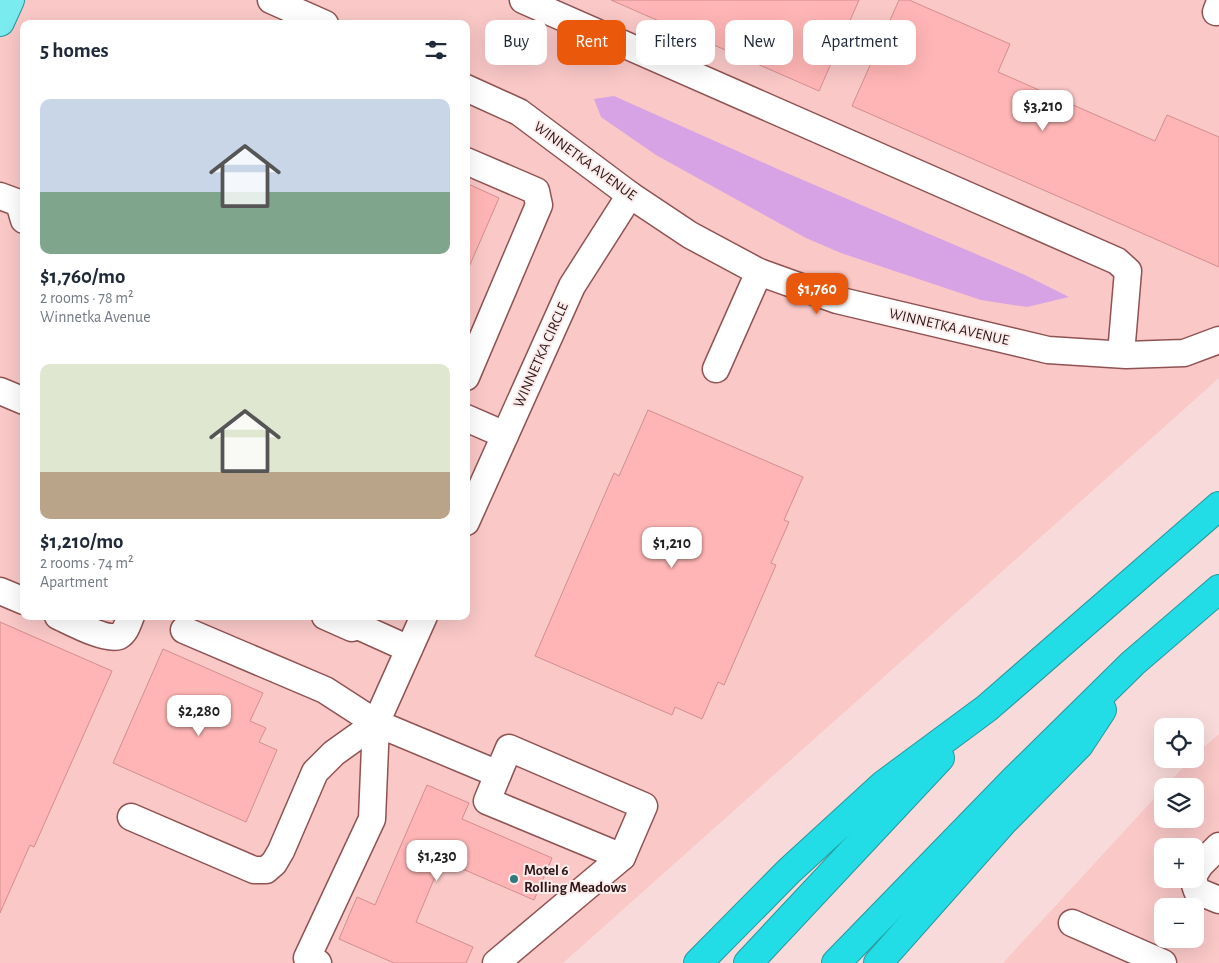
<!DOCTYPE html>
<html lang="en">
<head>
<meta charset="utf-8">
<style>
	:root { --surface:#fff; --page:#f2f2f3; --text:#1f2937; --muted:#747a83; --accent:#ea580c }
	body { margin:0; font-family:"Alegreya Sans",sans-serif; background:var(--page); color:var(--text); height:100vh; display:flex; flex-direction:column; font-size:19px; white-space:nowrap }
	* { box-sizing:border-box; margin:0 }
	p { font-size:16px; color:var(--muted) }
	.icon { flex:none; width:28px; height:28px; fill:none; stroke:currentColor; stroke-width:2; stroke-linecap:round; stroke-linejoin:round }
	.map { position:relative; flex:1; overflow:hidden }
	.panel { position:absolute; left:20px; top:20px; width:450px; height:600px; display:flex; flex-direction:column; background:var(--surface); border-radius:10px; box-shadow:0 5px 20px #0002 }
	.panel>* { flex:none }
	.banner { position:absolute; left:485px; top:20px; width:475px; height:45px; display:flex; gap:10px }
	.tools { position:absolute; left:1154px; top:718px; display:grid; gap:10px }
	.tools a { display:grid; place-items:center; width:50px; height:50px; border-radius:10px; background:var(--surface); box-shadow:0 5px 20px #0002; font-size:25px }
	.price { position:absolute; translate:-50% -42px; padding:0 11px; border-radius:10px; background:#fff; color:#222; font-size:16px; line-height:32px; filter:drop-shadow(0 1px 2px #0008) }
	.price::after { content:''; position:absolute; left:50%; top:30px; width:15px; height:11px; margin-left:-8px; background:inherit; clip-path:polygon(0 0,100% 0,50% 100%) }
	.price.current { background:var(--accent); color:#fff }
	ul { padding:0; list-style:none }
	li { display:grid; align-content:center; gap:10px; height:265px; padding:0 20px }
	li span { display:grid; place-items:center; height:155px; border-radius:10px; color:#555 }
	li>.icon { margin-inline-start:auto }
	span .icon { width:90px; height:90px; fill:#fffc; stroke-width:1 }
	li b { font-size:21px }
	h2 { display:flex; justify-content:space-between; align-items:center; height:60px; padding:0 20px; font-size:21px }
	.tag { padding:0 18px; border-radius:10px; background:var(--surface); box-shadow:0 5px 20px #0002; font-size:18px; line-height:45px }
	.tag.current { background:var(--accent); color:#fff }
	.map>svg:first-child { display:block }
</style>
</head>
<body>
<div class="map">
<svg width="1219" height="963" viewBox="0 0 1219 963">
	<rect width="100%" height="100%" fill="#f8dada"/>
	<g fill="#f9c8c7" fill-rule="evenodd">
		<path d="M0 0H1219V378L563 963H0ZM24 24H466V616H24Z"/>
		<path d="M1219 734V963H1003L1162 790V819H1195V786H1166L1191 759H1195V755ZM1162 846H1195V879H1162ZM1162 906H1195V939H1162Z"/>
	</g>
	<path fill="#d7a3e5" d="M614 96 782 171 1025 275 1069 297 1027 307 981 300 841 253 806 238 656 155 601 117 594 99Z"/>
	<g fill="#ffb5b5" stroke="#d28e8e">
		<path d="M611 0H859L819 91Z"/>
		<path d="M899 0H909L1010 44 998 72 1155 141 1167 115 1219 137V267L852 106Z"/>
		<path d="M466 183 499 198 466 274Z"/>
		<path d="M648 410 803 477 784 520 789 522 771 563 776 565 724 685 718 682 702 719 675 707 672 715 535 656 614 473 619 476Z"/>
		<path d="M0 622 112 671 34 847 30 845 0 913Z"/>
		<path d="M163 649 263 693 250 721 266 728 259 742 277 750 246 822 113 763Z"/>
		<path d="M427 785 469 803 462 819 552 858 534 900 442 860 416 922 473 947 466 963H394L339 939 357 897 375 905Z"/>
	</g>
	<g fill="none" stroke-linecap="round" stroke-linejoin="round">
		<defs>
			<g id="minor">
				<path d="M271 0 325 24"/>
				<path d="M523 0 1117 261 1128 271 1121 354"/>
				<path d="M1216 12 1219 4"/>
				<path d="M466 88 519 112 630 195 690 235 759 272 837 300 1048 350 1126 355 1184 353 1219 340"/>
				<path d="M466 161 536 191 539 205 466 377"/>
				<path d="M0 196 19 203 24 220"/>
				<path d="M716 369 759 272"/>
				<path d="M0 391 24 401"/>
				<path d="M466 418 505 435"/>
				<path d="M466 522 572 286 630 195"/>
				<path d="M0 591 24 601"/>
				<path d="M58 616C71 622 106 641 119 636 126 632 128 623 131 616"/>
				<path d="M325 616 352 628 358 626 362 616"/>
				<path d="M358 626 409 649"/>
				<path d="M184 630 325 690 376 723 498 774 509 748 644 806 622 857 496 963"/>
				<path d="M498 774 487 801 622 857"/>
				<path d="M131 817 254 870H266L274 863 281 851 315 772 334 753 376 723"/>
				<path d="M1195 873 1200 865 1219 846"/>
				<path d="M1193 879 1197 891 1219 900"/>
				<path d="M1072 923 1163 963"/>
				<path d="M318 963 307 958 372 819 376 723 424 616"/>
			</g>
			<path id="major" d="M0 22 10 0"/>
			<g id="highway">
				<path d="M698 963 789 871 883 785 987 708 1219 506"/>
				<path d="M748 963 940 758"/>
				<path d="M836 963 1014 780 1133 663 1219 589"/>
				<path d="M878 963 1003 822 1079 745 1102 710"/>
			</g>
		</defs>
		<use href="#minor" stroke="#905353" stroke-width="29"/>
		<use href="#major" stroke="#27979d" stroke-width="30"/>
		<use href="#highway" stroke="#27979d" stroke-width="30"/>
		<use href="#minor" stroke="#fff" stroke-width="26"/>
		<use href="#major" stroke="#7aebef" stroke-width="28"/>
		<use href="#highway" stroke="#22dde5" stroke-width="28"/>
	</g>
	<circle fill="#307a7d" stroke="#fbeceb" stroke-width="2" cx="514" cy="879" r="5"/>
	<g text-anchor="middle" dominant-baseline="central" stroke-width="4" stroke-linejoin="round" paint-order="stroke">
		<g font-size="15" fill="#301617" stroke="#fbeceb">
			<text transform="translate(585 161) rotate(36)">WINNETKA AVENUE</text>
			<text transform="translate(949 327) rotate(13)">WINNETKA AVENUE</text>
			<text transform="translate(541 355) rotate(-66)">WINNETKA CIRCLE</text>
		</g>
		<g font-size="15" font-weight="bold" fill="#301617" stroke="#fbeceb" text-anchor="start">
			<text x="524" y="870">Motel 6<tspan x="524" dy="17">Rolling Meadows</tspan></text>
		</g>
	</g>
</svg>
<div class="tools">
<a><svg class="icon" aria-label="locate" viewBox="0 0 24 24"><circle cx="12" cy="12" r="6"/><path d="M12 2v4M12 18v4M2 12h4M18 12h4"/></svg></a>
<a><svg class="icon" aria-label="layers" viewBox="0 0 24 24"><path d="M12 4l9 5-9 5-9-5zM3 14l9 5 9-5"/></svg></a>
<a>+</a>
<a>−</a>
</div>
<b class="price" style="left:1043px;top:132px">$3,210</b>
<b class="price current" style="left:817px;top:315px">$1,760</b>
<b class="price" style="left:672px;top:569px">$1,210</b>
<b class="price" style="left:199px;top:737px">$2,280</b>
<b class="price" style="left:437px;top:882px">$1,230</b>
<div class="banner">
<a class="tag">Buy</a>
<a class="tag current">Rent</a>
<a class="tag">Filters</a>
<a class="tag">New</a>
<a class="tag">Apartment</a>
</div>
<section class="panel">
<h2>5 homes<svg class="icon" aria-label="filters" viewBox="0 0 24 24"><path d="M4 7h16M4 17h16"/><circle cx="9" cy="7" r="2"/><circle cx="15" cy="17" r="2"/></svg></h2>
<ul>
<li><span style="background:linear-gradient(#c9d6e8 60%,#7fa58c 0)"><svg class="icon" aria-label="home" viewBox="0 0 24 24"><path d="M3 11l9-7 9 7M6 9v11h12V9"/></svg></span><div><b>$1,760/mo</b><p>2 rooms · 78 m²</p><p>Winnetka Avenue</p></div></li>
<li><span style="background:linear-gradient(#dfe7d0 70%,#b9a48a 0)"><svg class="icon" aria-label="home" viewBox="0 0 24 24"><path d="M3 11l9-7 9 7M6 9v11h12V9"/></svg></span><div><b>$1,210/mo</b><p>2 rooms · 74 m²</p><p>Apartment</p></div></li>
</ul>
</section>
</div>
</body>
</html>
